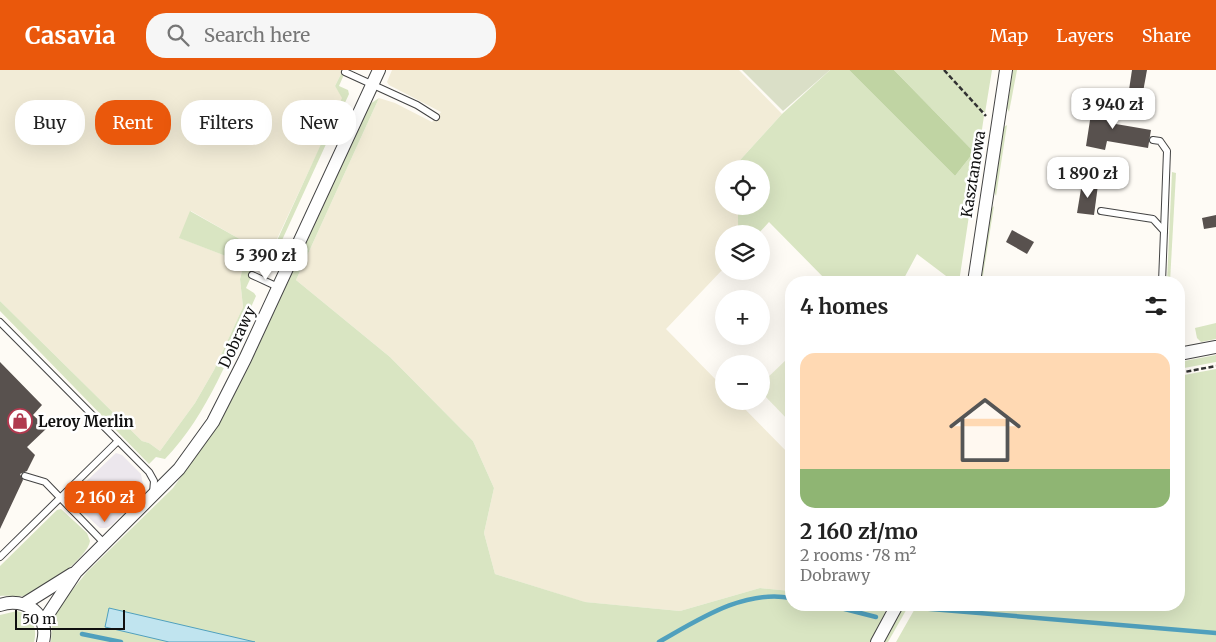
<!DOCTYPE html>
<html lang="en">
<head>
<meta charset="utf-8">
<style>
	:root { --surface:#fff; --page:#f6f6f6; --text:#222; --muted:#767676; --accent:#ea580c }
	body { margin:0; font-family:Merriweather,serif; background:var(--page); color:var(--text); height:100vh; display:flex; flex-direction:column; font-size:19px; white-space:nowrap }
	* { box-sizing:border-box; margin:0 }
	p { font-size:16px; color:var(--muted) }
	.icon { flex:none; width:28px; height:28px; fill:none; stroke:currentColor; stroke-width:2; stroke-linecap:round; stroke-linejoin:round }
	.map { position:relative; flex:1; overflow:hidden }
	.side { position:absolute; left:785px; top:206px; width:400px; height:335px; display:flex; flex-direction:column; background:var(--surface); border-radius:20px; box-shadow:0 5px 20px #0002 }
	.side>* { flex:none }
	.top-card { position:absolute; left:15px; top:30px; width:475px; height:45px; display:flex; gap:10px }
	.tools { position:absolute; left:715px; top:90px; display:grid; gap:10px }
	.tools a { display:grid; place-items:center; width:55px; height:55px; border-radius:50%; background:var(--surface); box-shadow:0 5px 20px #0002; font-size:25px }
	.scale { position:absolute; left:15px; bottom:12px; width:110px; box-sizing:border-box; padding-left:5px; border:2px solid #101010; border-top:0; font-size:14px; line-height:18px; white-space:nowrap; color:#101010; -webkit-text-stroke:4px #fff; paint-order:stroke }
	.price { position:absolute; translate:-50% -42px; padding:0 11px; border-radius:10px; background:#fff; color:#222; font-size:16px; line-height:32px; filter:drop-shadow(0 1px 2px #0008) }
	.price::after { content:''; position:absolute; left:50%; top:30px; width:15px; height:11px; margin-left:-8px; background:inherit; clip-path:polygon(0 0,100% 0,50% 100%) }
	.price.current { background:var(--accent); color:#fff }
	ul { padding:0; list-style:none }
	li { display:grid; align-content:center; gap:10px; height:265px; padding:0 15px }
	li span { display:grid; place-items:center; height:155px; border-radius:15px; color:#555 }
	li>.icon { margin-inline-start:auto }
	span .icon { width:90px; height:90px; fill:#fffc; stroke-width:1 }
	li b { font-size:21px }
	h2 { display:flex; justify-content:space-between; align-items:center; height:60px; padding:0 15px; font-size:21px }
	.pill { padding:0 18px; border-radius:20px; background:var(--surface); box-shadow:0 5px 20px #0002; font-size:18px; line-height:45px }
	.pill.current { background:var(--accent); color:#fff }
	header { display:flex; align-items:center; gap:30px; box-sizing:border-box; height:70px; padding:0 25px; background:var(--accent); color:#fff }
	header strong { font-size:24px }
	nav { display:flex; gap:28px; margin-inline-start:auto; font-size:18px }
	.search { width:350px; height:45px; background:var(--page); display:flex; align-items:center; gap:12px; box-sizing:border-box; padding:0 18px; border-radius:20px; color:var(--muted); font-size:19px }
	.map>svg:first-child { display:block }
</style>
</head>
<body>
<header>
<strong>Casavia</strong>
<div class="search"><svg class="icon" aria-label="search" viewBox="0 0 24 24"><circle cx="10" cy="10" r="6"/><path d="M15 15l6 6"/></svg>Search here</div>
<nav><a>Map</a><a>Layers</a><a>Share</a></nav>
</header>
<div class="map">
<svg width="1216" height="572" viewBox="0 0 1216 572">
	<rect width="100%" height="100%" fill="#fefbf5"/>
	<path fill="#ece7ed" d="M116 383 122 385 141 404 144 420 112 455 106 458H100L73 433 72 425Z"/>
	<g fill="#f2ecd7">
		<path d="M0 0H343L335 16 343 28 269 186 191 141 180 168 244 193 240 209 243 237 214 300 195 333 160 381 149 373 142 371 0 231Z"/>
		<path d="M392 0H739L782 44 732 99H724V136H738V164H724V198L666 259 724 318V331H737L791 386V521L760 518 680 541 584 532 495 504 484 463 494 418 473 371 390 287 296 210 379 28 395 33 432 52 441 42 389 15 387 12Z"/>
	</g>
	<g fill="#d9e5c2">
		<path d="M343 0H346L339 16 348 20 349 24 272 192 268 196 258 192 246 218 254 223 256 226C231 281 208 345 165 389L156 387 149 394 0 241V231L142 371 149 373 160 381 195 333 214 300 243 237 240 209 244 193 179 168 190 141 270 186 342 28 335 16Z"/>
		<path d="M830 0H849L955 106 974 82 894 0H992L985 43 981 40 984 46 959 212H954L917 184 902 212H828L769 152 758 164H738V136H761V99H732L782 44Z"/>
		<path d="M1013 0H1017L1009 42 1007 38Z"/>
		<path d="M379 28 296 210 390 287 473 371 494 418 484 463 495 504 585 532 680 541 760 518 791 521V535H884L885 543 870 572H51L52 552 59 536 87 502 173 418 218 356 251 292 370 34Z"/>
		<path d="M1007 55 996 126 994 122 1004 57Z"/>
		<path d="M1172 102 1176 103 1170 212H1167Z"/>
		<path d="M994 136 982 212H981L991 139Z"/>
		<path d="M1216 253V269L1201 272 1197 268 1195 258Z"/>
		<path d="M1216 285V292L1179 299V292Z"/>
		<path d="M1216 299V572H896L917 535H1179V306Z"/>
		<path d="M61 439 87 463 90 471C88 487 44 520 28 525 20 528 8 525 0 526V496L57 440Z"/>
		<path d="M904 535H909L888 572H884Z"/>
		<path d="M17 541C31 545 38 557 34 572H0V545Z"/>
	</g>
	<path fill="#c0d4a3" d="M849 0H894L974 82 955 106Z"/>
	<path fill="#dadfc7" d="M742 0H830L783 41Z"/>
	<path fill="#e8edd3" d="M788 288 791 291V353L761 322V314Z"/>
	<path fill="#c0e4ef" stroke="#50a0bd" d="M109 538 255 572H169L105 557Z"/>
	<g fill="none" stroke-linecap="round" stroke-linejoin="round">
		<g stroke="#50a0bd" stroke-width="4.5">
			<path d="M829 535 876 547"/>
			<path d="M919 538 1216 563"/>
			<path d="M82 564 121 572"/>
			<path d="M659 572C698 550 744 519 791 528"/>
		</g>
	</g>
	<g fill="#58514e">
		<path d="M1132 0H1147L1143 22 1129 20Z"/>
		<path d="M1093 31 1113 34 1110 53 1151 60 1148 78 1107 71 1105 80 1086 76Z"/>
		<path d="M1082 113 1098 115 1094 145 1077 143Z"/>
		<path d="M1216 145V157L1204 159 1202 148Z"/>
		<path d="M1012 160 1034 172 1027 184 1006 172Z"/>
		<path d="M0 292 42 335 33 345 47 358 27 377 35 385 27 401 20 404 23 410 0 459Z"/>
	</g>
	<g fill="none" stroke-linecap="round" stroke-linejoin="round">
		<defs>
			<g id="lane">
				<path d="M345 2 417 35 436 47"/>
				<path d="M1153 70 1160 71 1167 81 1164 161"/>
				<path d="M1101 141 1153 149 1164 161 1162 212"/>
				<path d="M252 205 278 217"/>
				<path d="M0 252 149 402 154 411 153 423"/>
				<path d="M25 406 45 412 104 473"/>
				<path d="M0 487 118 371"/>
			</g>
			<g id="street">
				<path d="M974 212 1006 0"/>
				<path d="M1179 284 1216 277"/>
				<path d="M24 534 72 504"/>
				<path d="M0 535C25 526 50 545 43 572"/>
				<path d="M43 552 76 502 179 399 213 352 245 289 379 0"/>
				<path d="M877 572 897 535"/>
			</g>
		</defs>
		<use href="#lane" stroke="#434343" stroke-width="8"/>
		<use href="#street" stroke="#434343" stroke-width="14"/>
		<g stroke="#323232" stroke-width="2.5" stroke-dasharray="5 2.5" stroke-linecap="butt">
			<path d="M944 0 986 46"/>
			<path d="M1179 303 1216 296"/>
		</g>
		<use href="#lane" stroke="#fff" stroke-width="6"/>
		<use href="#street" stroke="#fff" stroke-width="12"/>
	</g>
	<defs>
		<symbol id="shop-ring" viewBox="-11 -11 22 22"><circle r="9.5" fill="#fff" stroke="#b0394f" stroke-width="1.5"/><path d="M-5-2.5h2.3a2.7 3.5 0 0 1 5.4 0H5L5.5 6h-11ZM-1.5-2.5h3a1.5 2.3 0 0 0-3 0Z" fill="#b0394f"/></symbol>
	</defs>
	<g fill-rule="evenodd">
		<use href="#shop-ring" x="6" y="337" width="28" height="28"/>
	</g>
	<g text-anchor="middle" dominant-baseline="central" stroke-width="5" stroke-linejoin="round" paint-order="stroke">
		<g font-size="15" fill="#101010" stroke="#fff">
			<text transform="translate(973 104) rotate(-81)">Kasztanowa</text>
			<text transform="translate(237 267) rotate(-65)">Dobrawy</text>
		</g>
		<g font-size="15" font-weight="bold" fill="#101010" stroke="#fff" text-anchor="start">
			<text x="38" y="351">Leroy Merlin</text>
		</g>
	</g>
</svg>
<div class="tools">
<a><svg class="icon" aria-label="locate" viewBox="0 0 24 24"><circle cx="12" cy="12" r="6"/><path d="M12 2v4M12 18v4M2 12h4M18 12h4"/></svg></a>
<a><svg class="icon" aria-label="layers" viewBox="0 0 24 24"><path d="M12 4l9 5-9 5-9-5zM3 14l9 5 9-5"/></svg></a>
<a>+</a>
<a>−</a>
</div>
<div class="scale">50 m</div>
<b class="price" style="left:1113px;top:60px">3 940 zł</b>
<b class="price" style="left:1088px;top:129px">1 890 zł</b>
<b class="price" style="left:266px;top:211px">5 390 zł</b>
<b class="price current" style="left:105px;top:453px">2 160 zł</b>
<div class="top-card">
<a class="pill">Buy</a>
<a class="pill current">Rent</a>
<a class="pill">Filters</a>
<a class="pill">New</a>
</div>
<section class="side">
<h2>4 homes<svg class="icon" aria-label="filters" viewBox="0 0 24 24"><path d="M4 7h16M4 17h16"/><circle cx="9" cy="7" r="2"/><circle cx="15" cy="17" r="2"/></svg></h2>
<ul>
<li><span style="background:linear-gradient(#ffd9b3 75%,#8fb573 0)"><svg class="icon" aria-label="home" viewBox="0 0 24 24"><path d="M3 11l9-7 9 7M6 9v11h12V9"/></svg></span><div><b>2 160 zł/mo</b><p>2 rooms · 78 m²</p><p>Dobrawy</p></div></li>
</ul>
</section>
</div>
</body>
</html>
